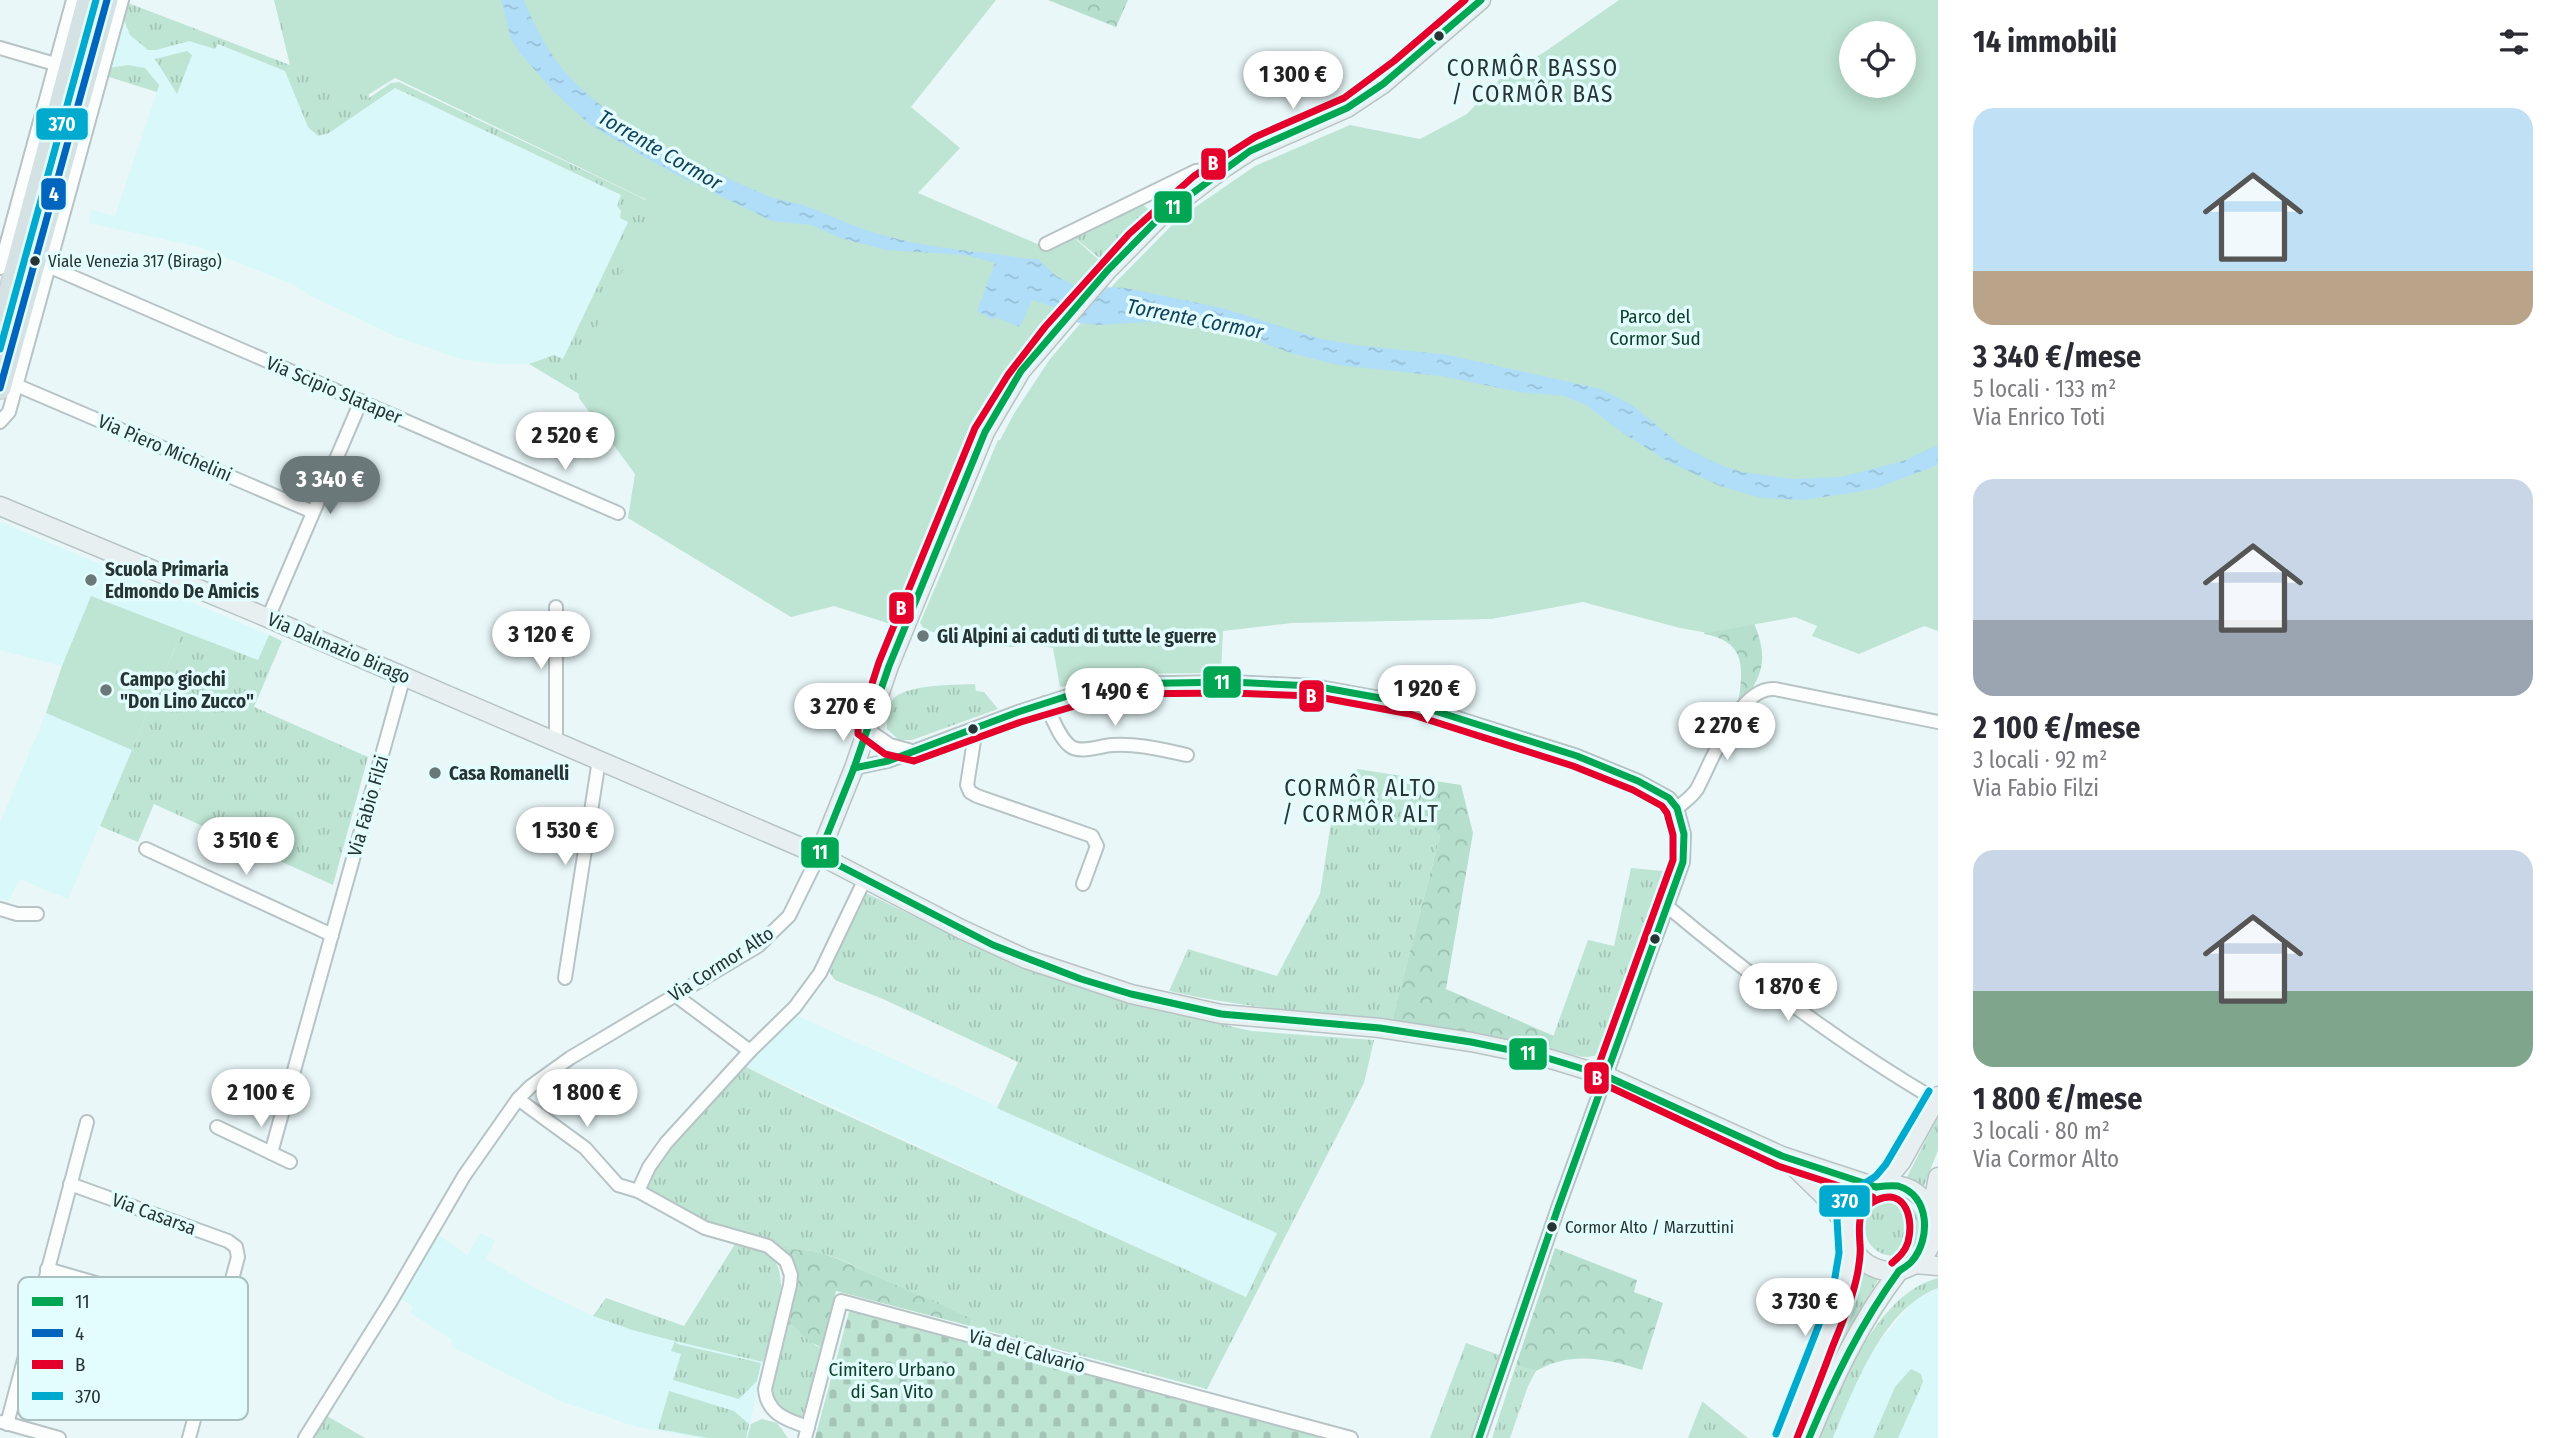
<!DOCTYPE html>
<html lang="it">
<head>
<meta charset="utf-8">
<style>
	:root { --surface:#fff; --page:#f2f2f3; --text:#2b2b33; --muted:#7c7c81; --accent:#6b7879 }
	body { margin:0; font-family:"Fira Sans Condensed",sans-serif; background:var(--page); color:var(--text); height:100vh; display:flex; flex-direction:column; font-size:26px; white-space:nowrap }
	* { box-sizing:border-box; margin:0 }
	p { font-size:23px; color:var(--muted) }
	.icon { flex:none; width:38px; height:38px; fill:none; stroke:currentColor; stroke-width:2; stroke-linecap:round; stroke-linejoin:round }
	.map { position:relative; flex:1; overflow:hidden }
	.sheet { display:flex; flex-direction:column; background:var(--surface); width:630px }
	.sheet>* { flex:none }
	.fabs { position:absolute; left:1839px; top:21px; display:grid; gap:14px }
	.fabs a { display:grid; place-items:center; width:77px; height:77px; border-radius:50%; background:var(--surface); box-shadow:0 4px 18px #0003; font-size:35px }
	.price { position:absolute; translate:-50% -60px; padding:0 16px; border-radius:24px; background:#fff; color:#222; font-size:23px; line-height:46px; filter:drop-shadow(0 2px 4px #0008) }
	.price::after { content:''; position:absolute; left:50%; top:42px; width:21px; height:16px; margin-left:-10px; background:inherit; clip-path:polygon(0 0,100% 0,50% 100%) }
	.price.on { background:var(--accent); color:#fff }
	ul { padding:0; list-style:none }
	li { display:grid; align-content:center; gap:14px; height:371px; padding:0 35px }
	li span { display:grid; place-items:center; height:217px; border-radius:21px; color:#555 }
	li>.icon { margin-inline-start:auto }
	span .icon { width:126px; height:126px; fill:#fffc; stroke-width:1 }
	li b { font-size:30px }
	h2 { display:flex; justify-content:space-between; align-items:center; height:84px; padding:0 35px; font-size:30px }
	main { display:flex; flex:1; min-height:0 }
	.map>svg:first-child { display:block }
</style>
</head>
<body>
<main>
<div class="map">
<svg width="1938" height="1438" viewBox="0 0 1938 1438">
	<defs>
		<pattern id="grass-tufts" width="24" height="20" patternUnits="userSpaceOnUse" patternTransform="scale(1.75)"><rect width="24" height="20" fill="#bee4d3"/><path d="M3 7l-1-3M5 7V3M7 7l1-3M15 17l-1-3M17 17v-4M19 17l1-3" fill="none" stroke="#a3c4b6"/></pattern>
		<pattern id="forest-crowns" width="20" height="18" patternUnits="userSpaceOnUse" patternTransform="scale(1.75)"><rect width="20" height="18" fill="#b6dfcd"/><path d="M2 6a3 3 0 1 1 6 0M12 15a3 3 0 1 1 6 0" fill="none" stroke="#9cc0b1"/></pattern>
		<pattern id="cemetery-stones" width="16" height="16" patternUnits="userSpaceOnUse" patternTransform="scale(1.75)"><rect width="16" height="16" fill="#bee4d3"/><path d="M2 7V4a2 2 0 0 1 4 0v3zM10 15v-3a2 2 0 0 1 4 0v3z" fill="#a3c4b6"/></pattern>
		<pattern id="water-ripples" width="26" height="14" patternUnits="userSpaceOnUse" patternTransform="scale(1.75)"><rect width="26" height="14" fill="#b0def8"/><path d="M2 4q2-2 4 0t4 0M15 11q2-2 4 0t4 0" fill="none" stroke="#97bfd5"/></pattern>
	</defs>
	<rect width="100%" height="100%" fill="#e9f7f8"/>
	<g fill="#d9f8f9">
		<path d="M126 8 286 71 308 127 318 136 329 133 395 88 622 196 619 209 621 214 629 222 563 359 554 355 529 364H497L461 359 395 336 313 297 294 285 199 247 89 223 92 210 115 216 157 92 106 76Z"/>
		<path d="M0 522 269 635 258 660 91 597 62 666 0 650Z"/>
		<path d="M46 713 132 750 68 899 19 879 9 901 0 899V823Z"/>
		<path d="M796 1015 1277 1233 1246 1297 744 1066Z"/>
		<path d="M481 1233 495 1241 486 1259 535 1288 593 1316 632 1330 763 1362 747 1438H700L637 1427 560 1401 452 1347 451 1339 410 1313 413 1306 399 1298 438 1235 467 1255Z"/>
		<path d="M1938 1288V1438H1833L1853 1389 1869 1358 1885 1335 1915 1300Z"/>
	</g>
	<g fill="url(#grass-tufts)">
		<path d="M274 0H359L369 98 391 83 399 82 640 197 676 219 586 398 529 364 554 355 563 359 628 222 620 218 621 211 617 206 621 195 395 88 329 133 318 136 308 127 285 71 218 44 215 49 189 41 156 50H148L130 35 123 18 128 3 290 65Z"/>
		<path d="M187 51 192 55 177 94 155 59Z"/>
		<path d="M128 65 145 68 159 85 157 92 106 76 109 68Z"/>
		<path d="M1143 205 1152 212V216L1104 262 1074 237Z"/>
		<path d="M182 631 258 660 269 635 282 641 254 707 368 757 333 885 154 804 138 842 100 826Z"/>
		<path d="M975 684 976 691 984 692 998 709 912 740H899L887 729C887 720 888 703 895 697 912 684 954 685 975 684Z"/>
		<path d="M1357 769 1422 779 1421 817 1440 836 1392 1020C1317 1013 1243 1008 1169 991L1188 949 1277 976 1320 894 1334 803 1349 804Z"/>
		<path d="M1631 868 1673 872 1616 1035C1599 1068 1578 1056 1549 1048L1588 940 1614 946Z"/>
		<path d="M868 894 1019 967 1111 998 1251 1031 1374 1040 1364 1083 1207 1389 970 1326 972 1320 837 1258 814 1251 780 1248 707 1224 648 1189C646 1163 724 1088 744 1066L800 1094 1246 1297 1277 1233 997 1108 1018 1062 883 999 835 980 827 969 864 895Z"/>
		<path d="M1938 1116V1150L1924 1186 1906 1179Z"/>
		<circle cx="1893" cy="1228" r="28"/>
		<path d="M735 1244C747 1247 761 1249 771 1257 794 1277 770 1337 763 1362L675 1341 677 1344 761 1363 757 1381 739 1399 673 1380 681 1354 671 1351 675 1341 632 1330 593 1316 606 1298 684 1326Z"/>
		<path d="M1861 1269 1879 1278 1838 1350 1799 1438H1792Z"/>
		<path d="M1938 1278V1288C1883 1308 1854 1388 1833 1438H1819C1840 1386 1878 1293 1938 1278Z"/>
		<path d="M787 1318 816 1346 821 1347 804 1416C786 1417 773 1407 771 1389Z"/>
		<path d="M1466 1343 1502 1356 1476 1438H1430Z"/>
		<path d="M1516 1365 1536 1371 1528 1386 1510 1438H1492Z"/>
		<path d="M1911 1369 1921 1374 1923 1382 1898 1438H1873L1895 1387Z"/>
		<path d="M669 1391 734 1411 749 1424 746 1438H708L658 1429Z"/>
		<path d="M1702 1402H1703L1748 1438H1688Z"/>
		<path d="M327 1416 365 1438H314Z"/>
		<path d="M762 1419 777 1423 788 1438H747L751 1424Z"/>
	</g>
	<g fill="url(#forest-crowns)">
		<path d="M1048 0H1128L1116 27Z"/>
		<path d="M1714 602 1754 623C1769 660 1763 676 1739 707 1737 700 1739 698 1740 691 1744 659 1739 640 1704 634Z"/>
		<path d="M1422 779 1461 785 1473 833 1446 989 1554 1036 1549 1048 1392 1020 1440 836 1421 817Z"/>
		<path d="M780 1248 814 1251 836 1258 972 1319 970 1326 836 1291 821 1347C807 1342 797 1329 787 1318L795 1280Z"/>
		<path d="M1555 1248 1637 1280 1634 1292 1663 1303 1642 1370C1606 1358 1570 1351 1536 1371L1516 1365Z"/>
	</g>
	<path fill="url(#cemetery-stones)" d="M853 1310 1321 1438H815L849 1312Z"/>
	<g fill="#bee4d3" fill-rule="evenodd">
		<path d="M276 0H996L911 107 960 148 918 193 1047 248 1071 235 1101 262C1077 289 1048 316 1028 346 970 432 936 530 897 626L834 606 791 617 628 518 635 474 579 398 577 369 650 211 645 199 395 78 366 96 292 64Z"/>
		<path d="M1619 0H1938V631L1924 626 1859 654 1812 636 1817 626 1795 617 1708 633 1680 628 1583 602 1491 619 1292 623 1223 631 1221 673 1112 674 1060 687 1053 648 1017 641 1016 647 946 644 947 635 925 630 920 623 998 440H1000L1015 412 1050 359 1114 284 1178 219 1255 166 1350 125 1420 139 1467 114 1502 77 1543 53ZM1852 33H1904V86H1852Z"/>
		<path d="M91 596 182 631 132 750 46 713 62 666Z"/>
	</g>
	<path fill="url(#water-ripples)" d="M501 0H524C538 36 556 66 585 92 636 137 708 170 770 197 782 201 795 202 806 206 833 216 858 229 886 236 922 246 959 250 996 254 1010 256 1023 259 1038 259L1056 276 1076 286 1126 288 1222 308 1322 339 1356 345 1449 355 1601 389 1632 405 1682 446 1720 465 1742 472 1793 479 1841 477 1903 461 1938 445V465L1877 488 1857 492 1803 500 1761 498 1720 486 1667 461 1623 433 1586 405 1564 396 1519 392 1441 376 1338 365 1291 353 1226 329 1146 322 1098 325 1079 323 1056 313 1060 309 1032 300 1020 327 995 317 993 320 977 311 995 263 965 255 887 250 840 238 811 225 772 221 665 169 589 124 554 92 519 52 511 39Z"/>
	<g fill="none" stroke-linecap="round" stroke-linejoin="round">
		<defs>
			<g id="street">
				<path d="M0 48 55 64"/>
				<path d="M1046 244 1196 171 1224 168"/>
				<path d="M48 266 618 513"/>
				<path d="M0 268 73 0"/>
				<path d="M16 385 313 512"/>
				<path d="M0 422 9 412 122 0"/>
				<path d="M268 618 361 401"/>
				<path d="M1045 703C1052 716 1058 736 1070 746 1080 754 1099 746 1112 745 1137 743 1163 750 1187 755"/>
				<path d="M976 728 967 785 970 792 977 796 1092 836 1097 846 1083 884"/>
				<path d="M868 730 890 745 912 751"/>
				<path d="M556 742V607"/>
				<path d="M854 768 888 761 1018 712 1080 692 1114 684 1231 682 1314 686 1413 704 1577 756 1638 781 1669 798 1677 808 1684 834 1683 862 1558 1208 1479 1438"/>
				<path d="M1677 808C1684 802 1692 797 1697 789 1712 762 1738 686 1775 689L1938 722"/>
				<path d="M146 849 332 935"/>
				<path d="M1668 907C1753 978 1840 1044 1936 1100"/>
				<path d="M0 909 17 914H37"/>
				<path d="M565 978 599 760"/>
				<path d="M675 995 750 1051"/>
				<path d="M518 1099 585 1148 618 1185 638 1191 705 1228 768 1246 786 1261 791 1275 790 1285 765 1389C767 1414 787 1420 808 1427"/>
				<path d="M217 1127 290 1162"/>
				<path d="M271 1153 404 676"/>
				<path d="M70 1184 228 1241 236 1247 238 1257 189 1438"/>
				<path d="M638 1191 649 1167 666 1143 750 1051 795 1007 820 973 865 879"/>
				<path d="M47 1269 221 1319"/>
				<path d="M28 1343 202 1391"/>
				<path d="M2 1422 59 1438"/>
				<path d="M7 1424 87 1122"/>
				<path d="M305 1438 391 1301 464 1176 518 1099 531 1086 570 1058 758 946 789 916 819 855"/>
				<path d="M805 1438 841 1301 1351 1438"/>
			</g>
			<g id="secondary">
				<path d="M0 506 268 618 819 855 961 929 1026 959 1131 994 1221 1014 1380 1028 1471 1042 1544 1057 1606 1076 1782 1156 1876 1187"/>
				<path d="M819 855 854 768 889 666 985 432 1021 371 1107 271 1160 217 1224 168 1250 151 1347 108 1383 84 1481 0"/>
				<path d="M1787 1160 1823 1195 1847 1226"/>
				<circle cx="1891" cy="1228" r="43"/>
				<path d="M1882 1185 1901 1162 1938 1096"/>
				<path d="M1931 1213 1938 1177"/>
				<path d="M1915 1264 1938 1266"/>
				<path d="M1786 1438 1843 1292 1848 1269 1850 1244"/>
				<path d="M1809 1438C1833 1379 1860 1321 1899 1271"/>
			</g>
			<g id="primary">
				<path d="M0 328 88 0"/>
				<path d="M0 388 107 0"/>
			</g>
		</defs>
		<use href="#street" stroke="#b7c3c4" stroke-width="16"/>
		<use href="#secondary" stroke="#b7c3c4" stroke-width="21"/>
		<use href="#primary" stroke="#ccd3d4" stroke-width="24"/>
		<use href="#street" stroke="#fcfefe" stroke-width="12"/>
		<use href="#secondary" stroke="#e8eff1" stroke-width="18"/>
		<use href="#primary" stroke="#d5e2e4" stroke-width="21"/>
		<defs>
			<g id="bus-1">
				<path d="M1481 0 1383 84 1347 108 1250 151 1160 217 1107 271 1021 371 985 432 889 666 854 768 819 855 993 945 1081 979 1131 994 1221 1014 1380 1028 1471 1042 1544 1057 1606 1076 1782 1156 1876 1187"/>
				<path d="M854 768 888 761 1018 712 1080 692 1114 684 1231 682 1314 686 1413 704 1577 756 1638 781 1669 798 1677 808 1684 834 1683 862 1558 1208 1479 1438"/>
				<path d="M1876 1187C1883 1186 1891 1185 1898 1186 1930 1195 1931 1239 1912 1261 1909 1265 1903 1268 1899 1271"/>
				<path d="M1809 1438C1834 1379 1861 1323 1899 1271"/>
			</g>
			<path id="bus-2" d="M0 388 107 0"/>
			<g id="bus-3">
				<path d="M1465 0 1394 61 1344 98 1255 137 1194 176 1129 234 1045 327 1008 375 975 428 879 662 858 727V734L885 754 914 761 1021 722 1115 694 1231 693 1313 696 1410 714 1573 766 1633 790 1662 806 1667 813 1673 835V860L1596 1072 1597 1081 1778 1166 1873 1197"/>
				<path d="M1797 1438C1809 1408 1821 1378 1832 1348 1842 1323 1853 1298 1858 1271 1859 1263 1861 1254 1860 1245 1859 1225 1856 1209 1877 1200 1906 1187 1914 1220 1908 1242 1905 1252 1899 1257 1892 1263"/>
			</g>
			<g id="bus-4">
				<path d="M0 349 96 0"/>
				<path d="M1776 1434 1833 1289 1839 1253 1837 1220 1841 1206 1850 1193 1876 1176 1886 1164 1929 1091"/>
			</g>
		</defs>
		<use href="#bus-1" stroke="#e3fdfe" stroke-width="12"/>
		<use href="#bus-2" stroke="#e3fdfe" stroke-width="12"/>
		<use href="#bus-3" stroke="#e3fdfe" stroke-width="12"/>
		<use href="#bus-4" stroke="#e3fdfe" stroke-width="12"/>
		<use href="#bus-1" stroke="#00a651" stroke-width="7"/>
		<use href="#bus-2" stroke="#0065bd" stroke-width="7"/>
		<use href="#bus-3" stroke="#e4002b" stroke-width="7"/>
		<use href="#bus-4" stroke="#00a9ce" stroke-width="7"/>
	</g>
	<g fill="#273434" stroke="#e3fdfe" stroke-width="2.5">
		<circle cx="1439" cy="36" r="6"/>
		<circle cx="35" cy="261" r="6"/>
		<circle cx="973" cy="729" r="6"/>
		<circle cx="1655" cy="939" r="6"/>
		<circle cx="1552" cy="1227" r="6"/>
	</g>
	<g fill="#6b7879" stroke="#e3fdfe" stroke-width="2.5">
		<circle cx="91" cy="580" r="7"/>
		<circle cx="923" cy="636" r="7"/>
		<circle cx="106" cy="690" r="7"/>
		<circle cx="435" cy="773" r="7"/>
	</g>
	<g text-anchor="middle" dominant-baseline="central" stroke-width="7" stroke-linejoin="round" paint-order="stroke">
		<g font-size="17" fill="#273434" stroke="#e3fdfe" text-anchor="start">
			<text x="48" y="261">Viale Venezia 317 (Birago)</text>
			<text x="1565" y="1227">Cormor Alto / Marzuttini</text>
		</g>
		<g font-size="19" fill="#10412b" stroke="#e3fdfe">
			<text x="1655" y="316">Parco del<tspan x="1655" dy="22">Cormor Sud</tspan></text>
			<text x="892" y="1369">Cimitero Urbano<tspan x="892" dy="22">di San Vito</tspan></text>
		</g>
		<g font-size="19" fill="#273434" stroke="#e3fdfe">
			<text transform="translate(334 390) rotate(23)">Via Scipio Slataper</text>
			<text transform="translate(165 448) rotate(23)">Via Piero Michelini</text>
			<text transform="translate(339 648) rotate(23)">Via Dalmazio Birago</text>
			<text transform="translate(368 806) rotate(-74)">Via Fabio Filzi</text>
			<text transform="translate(721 964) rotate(-33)">Via Cormor Alto</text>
			<text transform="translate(154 1214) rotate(20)">Via Casarsa</text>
			<text transform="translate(1027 1351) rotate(15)">Via del Calvario</text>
		</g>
		<g font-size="19" font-weight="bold" fill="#273434" stroke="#e3fdfe" text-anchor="start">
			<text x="105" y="569">Scuola Primaria<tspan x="105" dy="22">Edmondo De Amicis</tspan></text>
			<text x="937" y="636">Gli Alpini ai caduti di tutte le guerre</text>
			<text x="120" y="679">Campo giochi<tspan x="120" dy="22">"Don Lino Zucco"</tspan></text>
			<text x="449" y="773">Casa Romanelli</text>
		</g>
		<g font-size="21" font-style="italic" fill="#13425b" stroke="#e3fdfe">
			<text transform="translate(660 150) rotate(30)">Torrente Cormor</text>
			<text transform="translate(1195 319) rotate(11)">Torrente Cormor</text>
		</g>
		<g font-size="23" letter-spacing="2" fill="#273434" stroke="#e3fdfe">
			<text x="1533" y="68">CORMÔR BASSO<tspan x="1533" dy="26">/ CORMÔR BAS</tspan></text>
			<text x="1361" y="788">CORMÔR ALTO<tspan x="1361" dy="26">/ CORMÔR ALT</tspan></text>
		</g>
	</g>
	<rect x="18" y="1277" width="230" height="143" rx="10" fill="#e3fdfe" stroke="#abc1c1" stroke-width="2"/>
	<rect x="32" y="1297" width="31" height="9" fill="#00a651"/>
	<rect x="32" y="1329" width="31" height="8" fill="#0065bd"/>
	<rect x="32" y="1360" width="31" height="9" fill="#e4002b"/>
	<rect x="32" y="1392" width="31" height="8" fill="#00a9ce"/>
	<g font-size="19" fill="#273434">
		<text x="75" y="1308">11</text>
		<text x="75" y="1340">4</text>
		<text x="75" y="1371">B</text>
		<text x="75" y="1403">370</text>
	</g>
	<g stroke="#e3fdfe" stroke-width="2.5">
		<rect x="35" y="107" width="54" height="34" rx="7" fill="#00a9ce"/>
		<rect x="1200" y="147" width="27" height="34" rx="7" fill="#e4002b"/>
		<rect x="40" y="177" width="27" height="34" rx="7" fill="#0065bd"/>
		<rect x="1153" y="190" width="40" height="34" rx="7" fill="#00a651"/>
		<rect x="888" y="591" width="27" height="34" rx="7" fill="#e4002b"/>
		<rect x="1202" y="665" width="40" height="34" rx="7" fill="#00a651"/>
		<rect x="1298" y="679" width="27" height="34" rx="7" fill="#e4002b"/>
		<rect x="800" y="836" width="40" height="33" rx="7" fill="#00a651"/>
		<rect x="1508" y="1037" width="40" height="34" rx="7" fill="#00a651"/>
		<rect x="1583" y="1061" width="27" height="34" rx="7" fill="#e4002b"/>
		<rect x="1818" y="1184" width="53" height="34" rx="7" fill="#00a9ce"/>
	</g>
	<g font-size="19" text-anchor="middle" font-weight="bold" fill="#fff">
		<text x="62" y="131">370</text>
		<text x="1213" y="170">B</text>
		<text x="54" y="201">4</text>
		<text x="1173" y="214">11</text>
		<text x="901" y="615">B</text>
		<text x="1222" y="689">11</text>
		<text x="1311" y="703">B</text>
		<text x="820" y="859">11</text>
		<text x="1528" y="1060">11</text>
		<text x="1597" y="1085">B</text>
		<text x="1845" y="1208">370</text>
	</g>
</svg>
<div class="fabs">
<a><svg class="icon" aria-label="locate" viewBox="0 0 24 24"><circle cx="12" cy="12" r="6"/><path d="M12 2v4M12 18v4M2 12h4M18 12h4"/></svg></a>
</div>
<b class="price" style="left:1293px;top:111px">1 300 €</b>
<b class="price" style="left:565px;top:472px">2 520 €</b>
<b class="price on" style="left:330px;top:516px">3 340 €</b>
<b class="price" style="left:541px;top:671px">3 120 €</b>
<b class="price" style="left:1427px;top:725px">1 920 €</b>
<b class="price" style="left:1115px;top:728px">1 490 €</b>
<b class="price" style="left:843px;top:743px">3 270 €</b>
<b class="price" style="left:1727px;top:762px">2 270 €</b>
<b class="price" style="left:565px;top:867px">1 530 €</b>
<b class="price" style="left:246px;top:877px">3 510 €</b>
<b class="price" style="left:1788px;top:1023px">1 870 €</b>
<b class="price" style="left:261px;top:1129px">2 100 €</b>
<b class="price" style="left:587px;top:1129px">1 800 €</b>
<b class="price" style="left:1805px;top:1338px">3 730 €</b>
</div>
<section class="sheet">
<h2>14 immobili<svg class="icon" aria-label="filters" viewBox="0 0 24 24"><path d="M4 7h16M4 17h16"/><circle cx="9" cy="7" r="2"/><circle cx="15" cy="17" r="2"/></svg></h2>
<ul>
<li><span style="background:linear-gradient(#bfe0f5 75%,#b9a48a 0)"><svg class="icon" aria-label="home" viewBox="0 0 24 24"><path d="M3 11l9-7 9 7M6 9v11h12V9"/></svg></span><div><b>3 340 €/mese</b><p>5 locali · 133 m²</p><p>Via Enrico Toti</p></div></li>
<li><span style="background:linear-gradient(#c9d6e8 65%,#9aa5b1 0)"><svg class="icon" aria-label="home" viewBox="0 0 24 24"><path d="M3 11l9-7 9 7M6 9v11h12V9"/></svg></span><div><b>2 100 €/mese</b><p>3 locali · 92 m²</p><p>Via Fabio Filzi</p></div></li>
<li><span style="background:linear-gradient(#c9d6e8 65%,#7fa58c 0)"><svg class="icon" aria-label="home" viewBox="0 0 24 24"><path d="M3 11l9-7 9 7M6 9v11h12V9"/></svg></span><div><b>1 800 €/mese</b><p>3 locali · 80 m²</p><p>Via Cormor Alto</p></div></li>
</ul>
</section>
</main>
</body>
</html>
